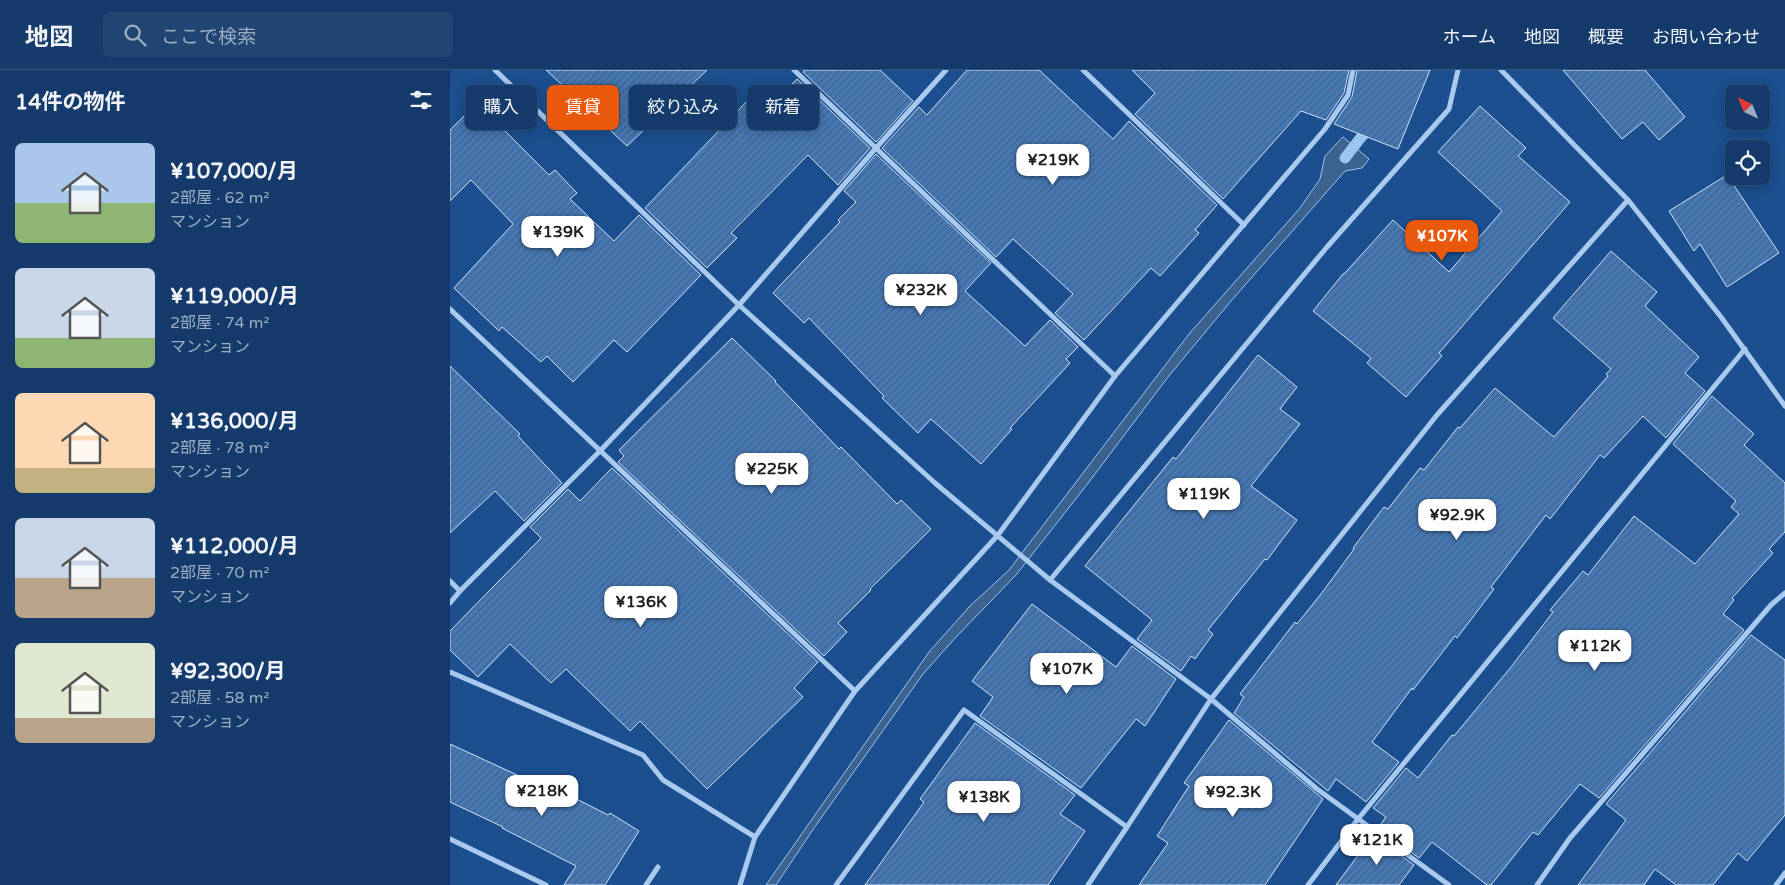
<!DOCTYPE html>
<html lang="ja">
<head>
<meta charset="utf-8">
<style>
	:root { --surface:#143b6b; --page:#214673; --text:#f1f3f6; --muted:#9dadc1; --line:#33557e; --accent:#ea580c }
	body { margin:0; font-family:"Varela Round","Noto Sans JP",sans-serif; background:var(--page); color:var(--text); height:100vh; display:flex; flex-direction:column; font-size:19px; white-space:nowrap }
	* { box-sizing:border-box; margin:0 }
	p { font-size:16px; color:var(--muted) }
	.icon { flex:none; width:28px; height:28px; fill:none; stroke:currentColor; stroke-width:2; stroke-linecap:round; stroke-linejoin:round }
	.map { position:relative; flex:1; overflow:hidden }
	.details { display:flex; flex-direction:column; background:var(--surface); width:450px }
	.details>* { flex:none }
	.guide { position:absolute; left:15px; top:15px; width:475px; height:45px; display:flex; gap:10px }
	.needle { width:32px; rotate:316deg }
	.buttons { position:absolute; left:1275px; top:15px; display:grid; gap:10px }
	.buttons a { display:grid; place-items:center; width:45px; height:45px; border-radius:8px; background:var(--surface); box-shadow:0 2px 12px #0003,0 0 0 1px var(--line); font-size:25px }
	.price { position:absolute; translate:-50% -42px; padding:0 11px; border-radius:10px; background:#fff; color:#222; font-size:16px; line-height:32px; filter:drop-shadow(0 1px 2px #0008) }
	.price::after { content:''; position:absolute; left:50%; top:30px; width:15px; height:11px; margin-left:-8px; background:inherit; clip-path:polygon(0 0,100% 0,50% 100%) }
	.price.selected { background:var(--accent); color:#fff }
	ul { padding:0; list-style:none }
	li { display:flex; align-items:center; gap:15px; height:125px; padding:0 15px }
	li span { display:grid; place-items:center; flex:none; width:140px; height:100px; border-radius:8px; color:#555 }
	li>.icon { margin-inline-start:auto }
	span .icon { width:60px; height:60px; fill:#fffc; stroke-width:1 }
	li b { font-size:21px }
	h2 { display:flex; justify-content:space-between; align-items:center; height:60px; padding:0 15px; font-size:21px }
	.chip { padding:0 18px; border-radius:8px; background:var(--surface); box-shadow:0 2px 12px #0003,0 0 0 1px var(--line); font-size:18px; line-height:45px }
	.chip.selected { background:var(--accent); color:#fff }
	header { display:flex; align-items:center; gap:30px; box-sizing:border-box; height:70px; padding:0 25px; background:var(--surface); border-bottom:1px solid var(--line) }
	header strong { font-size:24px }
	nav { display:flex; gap:28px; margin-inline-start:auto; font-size:18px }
	.search { width:350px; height:45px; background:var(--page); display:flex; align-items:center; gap:12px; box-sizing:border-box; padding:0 18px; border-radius:8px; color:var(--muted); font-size:19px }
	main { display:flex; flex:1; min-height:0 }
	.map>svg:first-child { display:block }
</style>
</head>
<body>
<header>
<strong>地図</strong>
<div class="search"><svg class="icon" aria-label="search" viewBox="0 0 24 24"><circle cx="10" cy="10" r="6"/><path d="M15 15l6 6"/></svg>ここで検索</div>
<nav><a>ホーム</a><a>地図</a><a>概要</a><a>お問い合わせ</a></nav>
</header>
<main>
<section class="details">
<h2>14件の物件<svg class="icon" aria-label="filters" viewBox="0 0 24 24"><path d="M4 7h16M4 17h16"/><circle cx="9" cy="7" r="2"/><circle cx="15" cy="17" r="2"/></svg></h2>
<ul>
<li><span style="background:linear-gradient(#a9c7e8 60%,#8fb573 0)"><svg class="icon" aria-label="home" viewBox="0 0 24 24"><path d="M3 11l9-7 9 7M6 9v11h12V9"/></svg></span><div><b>¥107,000/月</b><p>2部屋 · 62 m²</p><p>マンション</p></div></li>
<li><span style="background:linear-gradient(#c9d6e8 70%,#8fb573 0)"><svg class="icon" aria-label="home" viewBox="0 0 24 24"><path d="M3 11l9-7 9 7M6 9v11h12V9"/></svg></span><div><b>¥119,000/月</b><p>2部屋 · 74 m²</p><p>マンション</p></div></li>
<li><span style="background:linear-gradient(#ffd9b3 75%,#c2b280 0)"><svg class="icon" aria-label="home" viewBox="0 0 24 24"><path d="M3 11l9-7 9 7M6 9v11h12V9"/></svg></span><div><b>¥136,000/月</b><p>2部屋 · 78 m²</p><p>マンション</p></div></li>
<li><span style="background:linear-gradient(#c9d6e8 60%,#b9a48a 0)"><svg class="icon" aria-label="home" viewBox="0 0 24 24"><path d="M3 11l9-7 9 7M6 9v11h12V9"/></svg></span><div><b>¥112,000/月</b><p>2部屋 · 70 m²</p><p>マンション</p></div></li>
<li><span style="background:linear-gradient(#dfe7d0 75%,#b9a48a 0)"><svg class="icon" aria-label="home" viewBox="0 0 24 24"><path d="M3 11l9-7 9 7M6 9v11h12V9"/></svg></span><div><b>¥92,300/月</b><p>2部屋 · 58 m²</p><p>マンション</p></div></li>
</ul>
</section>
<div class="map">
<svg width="1335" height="815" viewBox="0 0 1335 815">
	<defs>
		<pattern id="building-hatch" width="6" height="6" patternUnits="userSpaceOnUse" patternTransform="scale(1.25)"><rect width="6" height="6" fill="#4478b7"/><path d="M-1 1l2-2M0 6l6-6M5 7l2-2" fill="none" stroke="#486282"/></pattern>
	</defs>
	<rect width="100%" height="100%" fill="#1b4f8f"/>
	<path fill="#3c6290" stroke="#9cc4f0" d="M893 67 919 89 912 98 895 101 781 231 718 307 639 412 566 505 506 567 473 604 364 758 326 815H316L479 582 519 537 559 500 739 264 850 138 870 109 875 86Z"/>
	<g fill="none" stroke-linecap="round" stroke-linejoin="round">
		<path stroke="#9cc4f0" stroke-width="11" d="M895 88 912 66 924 56"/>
	</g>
	<g fill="url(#building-hatch)" stroke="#cfe3fa">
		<path d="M96 0H257L177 76Z"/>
		<path d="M355 0H430L463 31 426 72 353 2Z"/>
		<path d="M517 0H589L663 69 679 51 767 135 745 160 749 163 710 206 701 198 634 270 605 243 623 224 563 169 546 187 432 78 469 37 477 45Z"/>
		<path d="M682 0H899L894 23 876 50 851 41 773 129 685 44 705 23Z"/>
		<path d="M907 0H980L948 79 884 54 902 27Z"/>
		<path d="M1113 0H1195L1235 47 1209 70 1193 52 1172 69Z"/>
		<path d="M347 9 420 78 388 115 358 85 281 163 287 168 257 198 195 138 302 26 316 40Z"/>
		<path d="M27 33 99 105 105 100 127 123 120 129 164 171 189 145 251 205 177 282 164 270 123 312 97 286 91 292 52 257 49 261 4 218 63 154 21 110 0 131V60Z"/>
		<path d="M1030 36 1076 78 1068 86 1120 132 989 283 992 286 956 327 917 293 921 288 863 241 893 204H894L943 150 999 202 1052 141 988 82Z"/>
		<path d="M426 84 541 193 515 221 575 276 600 250 628 277 616 289 620 293 560 358 562 359 531 394 481 349 468 363 432 328 434 326 359 248 354 253 323 223 390 152 388 150 406 132 394 121Z"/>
		<path d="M1277 105 1329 183 1277 217 1250 174 1244 181 1219 141Z"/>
		<path d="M1161 181 1207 222 1195 236 1249 287 1235 303 1255 321 1216 368 1193 346 1154 388 1150 385 1100 449 1096 445 1041 517 1044 519 1007 568 1005 566 963 620 962 618 922 672 949 692 916 732 886 709 878 721 784 643 794 627 790 624 845 552 847 554 874 520 904 479 903 478 934 437 938 439 970 398 974 400 1008 357 1010 358 1045 318 1104 367 1158 306 1156 304 1161 299 1103 248Z"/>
		<path d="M282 268 326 311 325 312 389 379 391 377 447 434 451 430 481 459 420 519 421 520 388 553 397 562 374 586 168 392 174 386 169 380Z"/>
		<path d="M808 285 847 317 830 339 850 354 801 416 847 450 817 490 815 489 758 560 763 564 745 589 741 586 731 601 687 569 702 550 635 496 723 387 726 389Z"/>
		<path d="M0 296 70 364 68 366 112 413 74 451 45 421 0 463Z"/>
		<path d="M1262 326 1304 364 1294 375 1335 413V462L1319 479 1323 483 1282 528 1284 530 1273 544 1294 560 1149 728 1130 714 1088 765 1083 762 1041 815H1037L982 772 969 788 928 758 936 747 923 738 956 698 968 708 1002 665 1004 666 1061 597 1103 542 1100 540 1133 501 1138 505 1184 446 1245 494 1289 444 1281 437 1286 431 1223 374Z"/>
		<path d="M162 398 368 592 344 618 353 627 257 719 190 651 180 661 116 599 101 613 60 574 28 607 0 580V561L91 468 80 457 118 419 130 431Z"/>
		<path d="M582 534 666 597 682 576 726 609 695 656 686 649 631 718 530 646 543 627 522 611Z"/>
		<path d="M1301 565 1335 590V745L1297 791 1288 783 1263 815H1226L1205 799 1194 815H1128L1176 750 1156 734Z"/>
		<path d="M779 650 873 729 815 815H689L718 773 707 766 739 716 734 713Z"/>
		<path d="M525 653 625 725 610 744 635 761 598 815H415L474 732 470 729Z"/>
		<path d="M0 674 78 710V709L107 724 109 720 158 745 160 743 189 761 155 815H114L126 796 52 758 53 757 0 732Z"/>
		<path d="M923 765 964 795 949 815H886Z"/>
	</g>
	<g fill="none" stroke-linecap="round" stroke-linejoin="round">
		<g stroke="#a9c9ee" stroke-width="5">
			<path d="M45 0 289 235 485 413 600 510 761 629 867 719 999 815"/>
			<path d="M344 0 665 306"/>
			<path d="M633 0 794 155"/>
			<path d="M1051 0 1178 130 1271 247 1335 336"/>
			<path d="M0 239 405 621 548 465 665 306 875 59 898 25 903 0"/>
			<path d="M600 510 877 177 999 39 1008 0"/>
			<path d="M0 511 10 521"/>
			<path d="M0 533 10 521 150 381 289 235 426 78 496 0"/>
			<path d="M0 602 193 685 213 710 305 767"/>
			<path d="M0 769 96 815"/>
			<path d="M196 815 208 797"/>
			<path d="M290 815 305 767 405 621"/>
			<path d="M386 815 514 640 677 757 761 629 987 345 1178 130"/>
			<path d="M638 815 677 757"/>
			<path d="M858 815 908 749 1295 279"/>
			<path d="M1087 815 1120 768 1321 535 1335 523"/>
			<path d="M1326 815 1335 803"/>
		</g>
	</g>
</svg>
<div class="buttons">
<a><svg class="needle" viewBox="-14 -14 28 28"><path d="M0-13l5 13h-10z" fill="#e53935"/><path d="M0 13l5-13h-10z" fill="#9dadc1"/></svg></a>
<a><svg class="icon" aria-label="locate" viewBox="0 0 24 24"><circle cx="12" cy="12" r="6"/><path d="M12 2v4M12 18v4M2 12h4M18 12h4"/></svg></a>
</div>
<b class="price" style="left:603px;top:116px">¥219K</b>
<b class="price" style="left:108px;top:188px">¥139K</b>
<b class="price selected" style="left:992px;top:192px">¥107K</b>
<b class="price" style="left:471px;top:246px">¥232K</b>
<b class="price" style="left:322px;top:425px">¥225K</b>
<b class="price" style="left:754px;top:450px">¥119K</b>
<b class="price" style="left:1007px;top:471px">¥92.9K</b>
<b class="price" style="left:191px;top:558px">¥136K</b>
<b class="price" style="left:1145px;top:602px">¥112K</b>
<b class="price" style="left:617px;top:625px">¥107K</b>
<b class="price" style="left:92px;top:747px">¥218K</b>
<b class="price" style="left:783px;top:748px">¥92.3K</b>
<b class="price" style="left:534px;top:753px">¥138K</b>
<b class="price" style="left:927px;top:796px">¥121K</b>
<div class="guide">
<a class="chip">購入</a>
<a class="chip selected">賃貸</a>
<a class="chip">絞り込み</a>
<a class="chip">新着</a>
</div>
</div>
</main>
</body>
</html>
